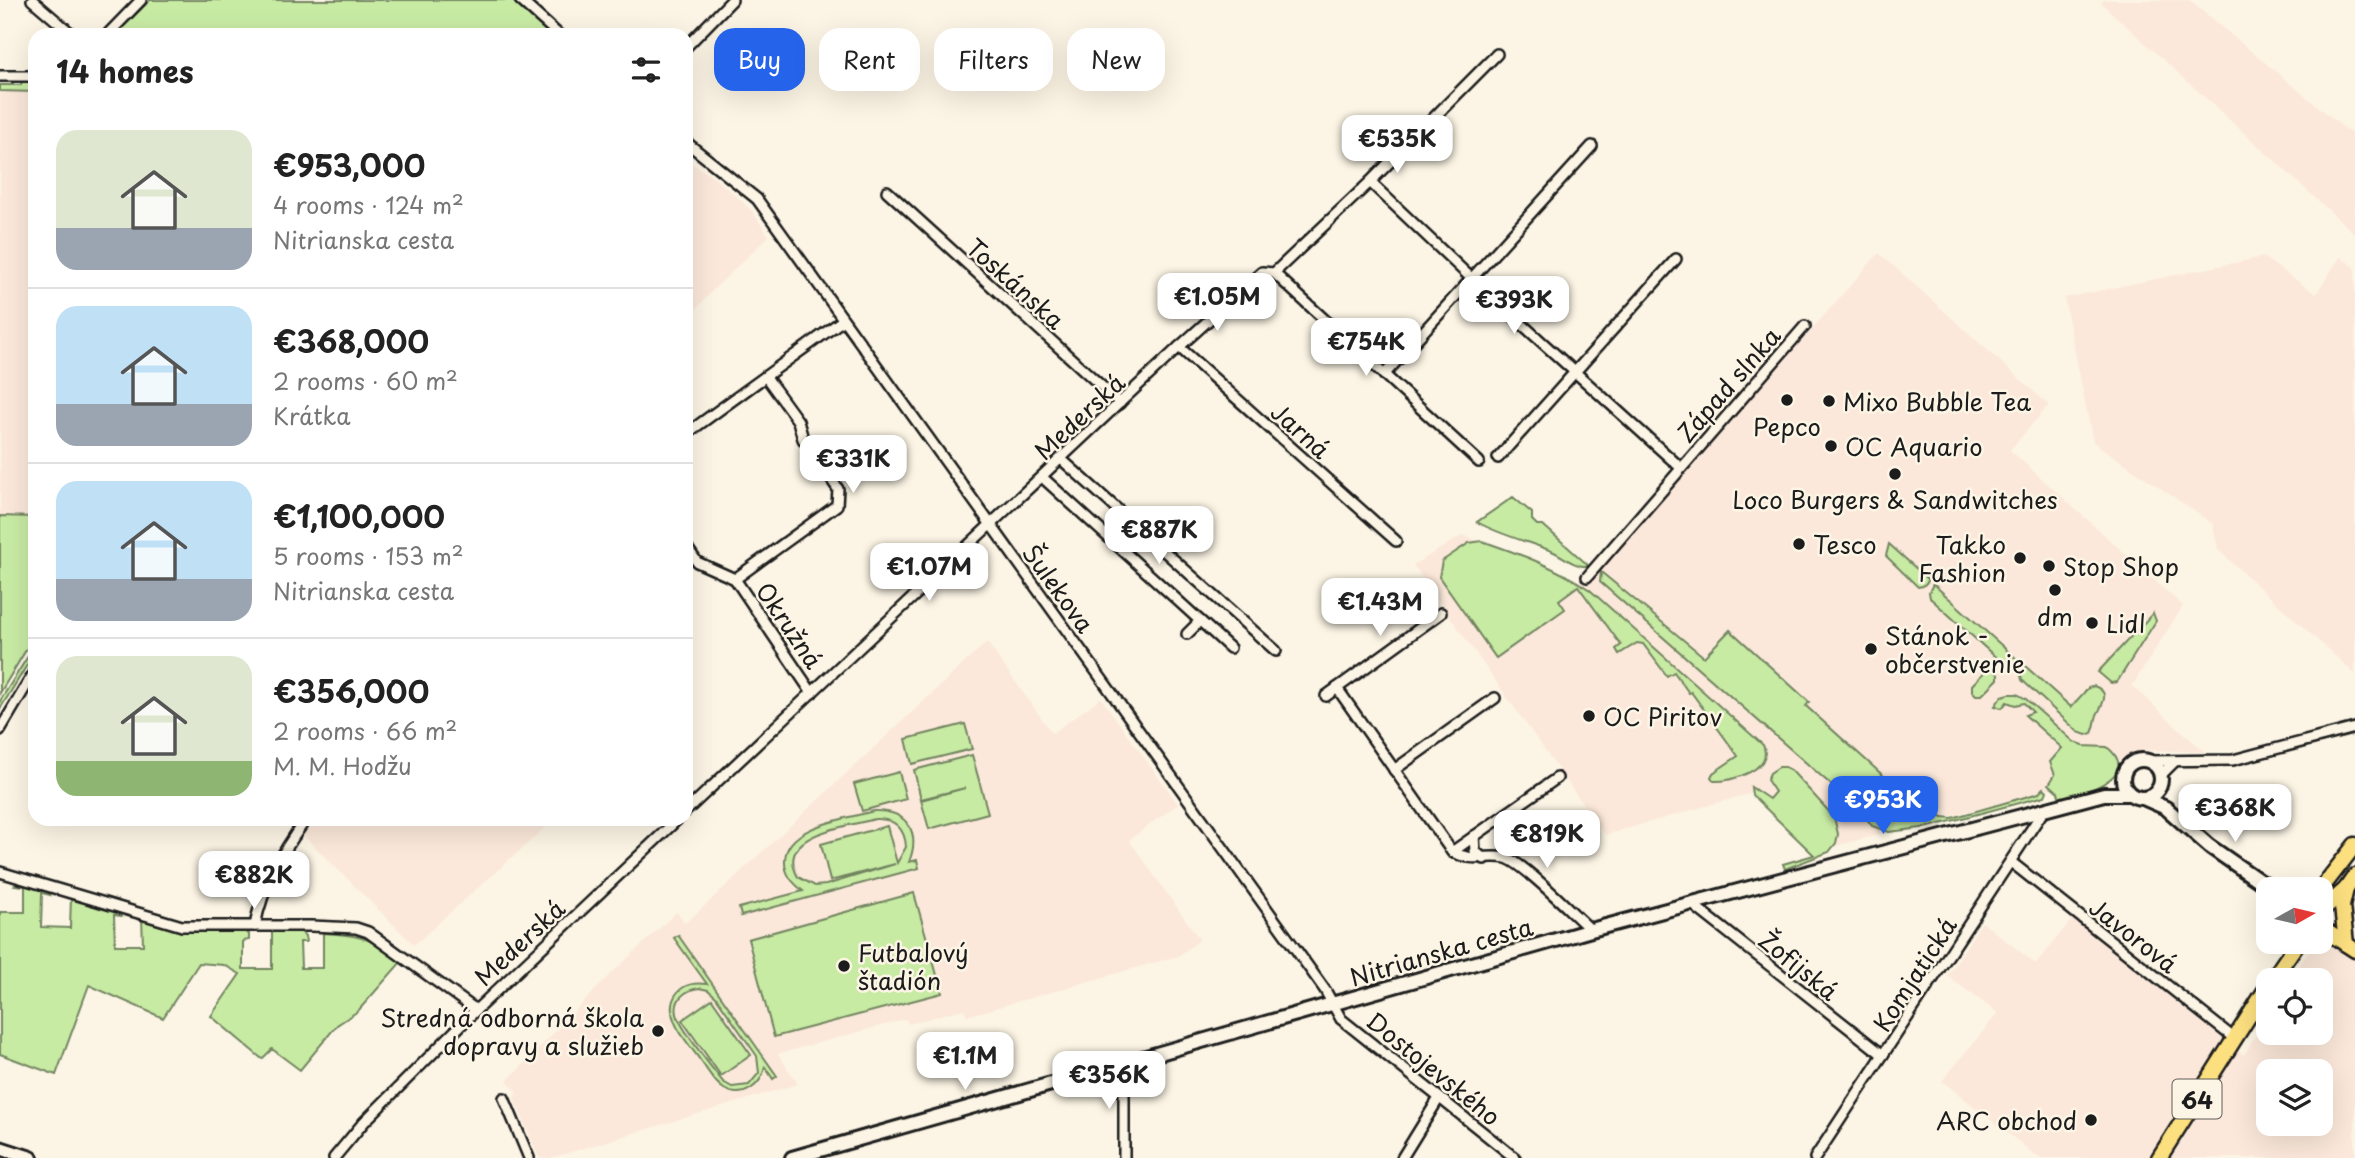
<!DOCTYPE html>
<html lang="en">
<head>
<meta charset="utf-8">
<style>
	:root { --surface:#fff; --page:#f2f2f2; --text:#222; --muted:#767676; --line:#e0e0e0; --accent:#2563eb }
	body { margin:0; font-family:"Playpen Sans",sans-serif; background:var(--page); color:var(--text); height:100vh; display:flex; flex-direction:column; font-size:26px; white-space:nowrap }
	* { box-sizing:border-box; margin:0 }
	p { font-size:23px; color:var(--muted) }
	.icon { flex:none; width:38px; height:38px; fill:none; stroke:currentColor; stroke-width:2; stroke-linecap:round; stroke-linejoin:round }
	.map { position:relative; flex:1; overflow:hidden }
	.sheet { position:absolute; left:28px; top:28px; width:665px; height:798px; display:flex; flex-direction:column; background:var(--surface); border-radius:21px; box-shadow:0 7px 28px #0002 }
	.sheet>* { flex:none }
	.guide { position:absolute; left:714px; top:28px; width:665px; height:63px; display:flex; gap:14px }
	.needle { width:46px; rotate:82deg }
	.controls { position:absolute; left:2256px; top:877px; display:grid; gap:14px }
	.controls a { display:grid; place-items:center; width:77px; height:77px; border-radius:14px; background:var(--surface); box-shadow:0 7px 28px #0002; font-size:35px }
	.price { position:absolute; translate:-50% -60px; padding:0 16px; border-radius:14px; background:#fff; color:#222; font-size:23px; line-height:46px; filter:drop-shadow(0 2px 4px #0008) }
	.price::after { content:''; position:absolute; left:50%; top:42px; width:21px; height:16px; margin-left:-10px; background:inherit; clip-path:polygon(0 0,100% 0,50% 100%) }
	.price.active { background:var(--accent); color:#fff }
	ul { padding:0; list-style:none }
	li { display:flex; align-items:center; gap:21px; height:175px; padding:0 28px }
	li+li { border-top:2px solid var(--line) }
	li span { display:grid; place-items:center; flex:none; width:196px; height:140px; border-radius:21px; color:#555 }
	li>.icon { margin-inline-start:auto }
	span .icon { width:84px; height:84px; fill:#fffc; stroke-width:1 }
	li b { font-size:30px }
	h2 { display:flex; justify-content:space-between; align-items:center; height:84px; padding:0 28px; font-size:30px }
	.chip { padding:0 24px; border-radius:21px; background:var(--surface); box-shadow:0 7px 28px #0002; font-size:24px; line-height:63px }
	.chip.active { background:var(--accent); color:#fff }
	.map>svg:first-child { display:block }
</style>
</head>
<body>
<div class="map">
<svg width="2355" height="1158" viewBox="0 0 2355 1158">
	<rect width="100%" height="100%" fill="#fcf5e5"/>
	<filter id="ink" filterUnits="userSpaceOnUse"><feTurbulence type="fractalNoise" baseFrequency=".0143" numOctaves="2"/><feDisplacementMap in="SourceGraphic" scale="14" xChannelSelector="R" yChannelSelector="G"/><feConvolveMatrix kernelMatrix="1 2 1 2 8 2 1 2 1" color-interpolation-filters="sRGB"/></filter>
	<g filter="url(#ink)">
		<g fill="#fbe8da" fill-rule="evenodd">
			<path d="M2104 0H2189L2355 137V234L2101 3Z"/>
			<path d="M0 91 35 92V635L0 693Z"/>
			<path d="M689 162 712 176 734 194 752 211 769 236 713 290 686 321V164Z"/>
			<path d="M1879 253 2049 405 2010 450 2183 606 2132 686 2205 752 2145 750 2039 793 1816 851 1752 793 1605 835 1413 565 1463 535 1588 584Z"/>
			<path d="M2263 257 2316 294 2340 257 2355 267V674L2218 550 2213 524 2093 442 2064 298Z"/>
			<path d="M987 642 1052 733 1101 698 1178 804 1129 840 1200 940 1178 956 967 1016 964 1009 908 1024 906 1019 778 1054 798 1084 551 1158H539L514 1098 517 1091 507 1081 612 973 668 920 677 912 685 923 699 911Z"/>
			<path d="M315 819H555L414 945 303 835Z"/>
			<path d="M2355 898V1158H2039L1942 1081 1998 1013 1947 976 1982 922 2036 964 2072 919 2244 1055 2268 1016V1032H2320V980H2290L2306 955 2320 942ZM2268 1071H2320V1124H2268Z"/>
		</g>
		<g fill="#c8eba4" stroke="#728460" stroke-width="2" fill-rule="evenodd">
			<path d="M150 0H514L553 35H115Z"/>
			<path d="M22 81H35V92L0 91V85H21Z"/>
			<path d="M1513 497 1532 513V520L1537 525H1543L1589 566C1576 568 1565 557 1554 552 1528 541 1502 536 1477 522Z"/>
			<path d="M0 516 35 517V635L0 693Z"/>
			<path d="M1482 541C1520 554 1556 567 1590 590L1763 745C1774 769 1732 782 1714 781L1711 777 1713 773 1738 756 1691 692 1689 693 1674 672 1667 676 1643 644 1637 643 1619 654 1616 649 1621 645 1578 586 1559 600 1565 609 1496 658 1439 577 1442 561 1469 543Z"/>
			<path d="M1889 544 1929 580 1923 586 1918 587 1886 556Z"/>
			<path d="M1601 572 1704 657 1730 630 1809 702 1806 706 1928 816 1933 811 1943 817 1952 818 2039 793 2044 788 2047 791 2045 796 1929 827 1889 832 1872 826 1861 811 1600 582Z"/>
			<path d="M1933 584 2019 661 2010 670 1930 598 1929 592Z"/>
			<path d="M2153 613 2156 621 2117 682 2111 683 2098 672Z"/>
			<path d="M35 645V652L0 709V701Z"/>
			<path d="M2024 665 2071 707 2088 688 2094 686C2111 692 2103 703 2097 715 2095 721 2095 727 2092 733L2086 735 2078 732 2022 680 2020 670Z"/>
			<path d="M1989 667 1998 674V679L1982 695H1976L1972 691V685Z"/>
			<path d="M2009 694H2017L2026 699 2074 742 2083 746 2107 747C2144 777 2081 794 2060 800L2058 792 2049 784 2055 775 2050 762 2062 748 2025 715 2033 712 2024 703 2015 705 2007 702 2002 708 1995 706 2002 696Z"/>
			<path d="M965 724 972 749 912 764 906 739Z"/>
			<path d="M972 755 988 813 929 829 921 800 965 788 921 799 914 770Z"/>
			<path d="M1779 767H1785L1791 770 1834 817 1838 834 1836 843 1829 852 1785 869 1783 864 1814 855 1752 795 1751 787 1769 799 1775 792 1767 780 1770 773Z"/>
			<path d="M899 772 906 799 862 811 854 784Z"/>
			<path d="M874 811C907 810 921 832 909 862L917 860 919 868 741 916 739 908 803 891C793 883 784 874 785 860 786 825 847 819 874 811ZM875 819C894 818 905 828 906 847L897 863 887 826 821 844 830 881 895 864 826 885 815 886 798 877C774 833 847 827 875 819Z"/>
			<path d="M19 882 48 891 50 895 42 893 41 927 70 928 71 898 118 911 121 916 114 915 115 945H143L142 918 180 929 243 931 249 934V940L243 941V969H272V932H301L305 936 306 942H300L301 968H323V933C362 935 370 938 402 961L358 1011 337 1025 300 1070 272 1049 262 1059 211 1016 240 974 224 965 199 963 163 1018 89 985 56 1075 0 1054V912H25V886L15 885Z"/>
			<path d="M914 893 942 993 774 1037 748 939Z"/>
			<path d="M678 935 777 1076 773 1079 765 1067C761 1086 743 1100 724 1089 714 1083 707 1069 700 1060 688 1042 660 1015 677 993 685 983 696 983 707 984L674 938ZM699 988 708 990 716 997 757 1056 759 1073 749 1085 732 1087 723 1082C713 1069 679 1027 677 1014 674 999 685 990 699 988Z"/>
			<path d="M712 999 751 1055 721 1076 682 1020Z"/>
		</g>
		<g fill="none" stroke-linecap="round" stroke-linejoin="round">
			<defs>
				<g id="street">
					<path d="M32 0 73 35"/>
					<path d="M520 0 559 35"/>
					<path d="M107 35 141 0"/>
					<path d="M686 47 732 0"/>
					<path d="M0 76H35"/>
					<path d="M686 142 757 199 1325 990 1341 1019 1515 1158"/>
					<path d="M1370 182 1471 278 1680 467"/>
					<path d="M887 191 1120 403"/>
					<path d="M1274 273 1479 462"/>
					<path d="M1179 347 1396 541"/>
					<path d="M1384 375 1592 146"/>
					<path d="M686 434 843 320"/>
					<path d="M1498 458 1676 259"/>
					<path d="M1061 459 1276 651"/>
					<path d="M1042 477 1230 648"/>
					<path d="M686 546 697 562 735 579 812 693"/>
					<path d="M1587 577 1805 326"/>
					<path d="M735 579 837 505 838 489 803 439 798 421 766 377"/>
					<path d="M1187 634 1200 621"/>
					<path d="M1337 688 1452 852C1475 863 1486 854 1506 858 1523 862 1575 916 1591 930"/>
					<path d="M1326 696 1441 613"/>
					<path d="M0 730 35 671"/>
					<path d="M2146 761 2233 760 2355 728"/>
					<path d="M1394 770 1495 698"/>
					<path d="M2160 776 2175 761"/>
					<path d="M686 811 1179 347 1262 272 1274 273 1370 182 1497 54"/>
					<path d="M1474 836 1475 851 1484 859"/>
					<path d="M1452 852 1557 778"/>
					<path d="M2011 862 2235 1039"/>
					<path d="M0 872 182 926H311L356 928 368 932 476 1010"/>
					<path d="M1692 904 1883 1055"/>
					<path d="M255 926C262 886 283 851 306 819"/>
					<path d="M504 1098 529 1158"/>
					<path d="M334 1158 364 1122 476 1010 678 819"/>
					<path d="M1124 1158V1064"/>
					<path d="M1402 1158 1439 1098"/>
					<path d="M1815 1158 2044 810"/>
				</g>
				<g id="secondary">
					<circle cx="2142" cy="779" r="19"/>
					<path d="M2143 798 2166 808 2209 846 2271 889"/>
					<path d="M0 1148 31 1158"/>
					<path d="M792 1158 1591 930 2104 794H2130"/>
				</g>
				<g id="primary">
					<path d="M2346 889 2342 906 2346 944"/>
					<path d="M2320 895 2324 885 2355 845"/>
					<path d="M2320 912 2346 889 2355 876"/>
					<path d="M2320 927 2355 950"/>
					<path d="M2272 980 2298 942"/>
					<path d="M2159 1158 2268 986"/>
				</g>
			</defs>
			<use href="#street" stroke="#1c1c1c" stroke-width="14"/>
			<use href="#secondary" stroke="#1c1c1c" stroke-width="18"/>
			<use href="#primary" stroke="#1c1c1c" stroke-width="19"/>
			<use href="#street" stroke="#fcf5e5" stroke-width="9"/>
			<use href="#secondary" stroke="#fcf5e5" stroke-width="12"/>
			<use href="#primary" stroke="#fce080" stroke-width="14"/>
		</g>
	</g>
	<g fill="#1c1c1c" stroke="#fcf5e5" stroke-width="2.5">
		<circle cx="1787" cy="400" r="7"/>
		<circle cx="1829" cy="401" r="7"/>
		<circle cx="1831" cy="446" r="7"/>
		<circle cx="1895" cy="474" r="7"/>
		<circle cx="1799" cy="544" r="7"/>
		<circle cx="2020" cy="558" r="7"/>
		<circle cx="2049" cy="566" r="7"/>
		<circle cx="2055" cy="590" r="7"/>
		<circle cx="2092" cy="623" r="7"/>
		<circle cx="1871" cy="649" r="7"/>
		<circle cx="1589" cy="716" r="7"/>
		<circle cx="844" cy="966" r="7"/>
		<circle cx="658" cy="1031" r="7"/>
		<circle cx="2091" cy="1120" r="7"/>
	</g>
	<g text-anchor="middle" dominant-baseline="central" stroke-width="5" stroke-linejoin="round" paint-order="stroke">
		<rect fill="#fcf5e5" stroke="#5f5d58" stroke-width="2" x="2172.5" y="1079.5" width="49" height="39" rx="5"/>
		<g font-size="23" font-weight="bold" fill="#1c1c1c">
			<text x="2197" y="1099">64</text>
		</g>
		<g font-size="24" fill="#1c1c1c" stroke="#fcf5e5">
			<text transform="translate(1016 283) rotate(42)">Toskánska</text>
			<text transform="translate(1728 384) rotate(-49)">Západ slnka</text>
			<text transform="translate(1079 416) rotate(-43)">Mederská</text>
			<text transform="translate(1301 430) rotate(42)">Jarná</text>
			<text transform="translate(1059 588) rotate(54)">Šulekova</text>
			<text transform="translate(790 625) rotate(56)">Okružná</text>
			<text transform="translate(2134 935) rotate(38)">Javorová</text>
			<text transform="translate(519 942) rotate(-43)">Mederská</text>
			<text transform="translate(1441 951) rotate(-16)">Nitrianska cesta</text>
			<text transform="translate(1799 965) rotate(39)">Žofijská</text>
			<text transform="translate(1914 974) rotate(-57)">Komjatická</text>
			<text transform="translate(1434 1068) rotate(39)">Dostojevského</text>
		</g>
		<g font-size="24" fill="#1c1c1c" stroke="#fcf5e5" text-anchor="start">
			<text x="1843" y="401">Mixo Bubble Tea</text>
			<text x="1787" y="426" text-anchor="middle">Pepco</text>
			<text x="1845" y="446">OC Aquario</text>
			<text x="1895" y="499" text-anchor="middle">Loco Burgers &amp; Sandwitches</text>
			<text x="1813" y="544">Tesco</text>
			<text x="2006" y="544" text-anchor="end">Takko<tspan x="2006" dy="28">Fashion</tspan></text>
			<text x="2063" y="566">Stop Shop</text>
			<text x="2055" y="616" text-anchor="middle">dm</text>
			<text x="2106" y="623">Lidl</text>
			<text x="1885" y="635">Stánok -<tspan x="1885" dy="28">občerstvenie</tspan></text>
			<text x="1603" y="716">OC Piritov</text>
			<text x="858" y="952">Futbalový<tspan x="858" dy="28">štadión</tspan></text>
			<text x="644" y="1017" text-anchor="end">Stredná odborná škola<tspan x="644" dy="28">dopravy a služieb</tspan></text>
			<text x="2077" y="1120" text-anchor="end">ARC obchod</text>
		</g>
	</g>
</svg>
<div class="controls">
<a><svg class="needle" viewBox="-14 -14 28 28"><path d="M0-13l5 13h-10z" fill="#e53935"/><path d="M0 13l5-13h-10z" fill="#767676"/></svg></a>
<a><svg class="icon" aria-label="locate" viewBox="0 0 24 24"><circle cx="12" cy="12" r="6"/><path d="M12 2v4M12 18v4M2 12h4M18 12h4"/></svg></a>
<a><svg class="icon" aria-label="layers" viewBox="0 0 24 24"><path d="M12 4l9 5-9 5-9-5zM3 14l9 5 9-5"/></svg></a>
</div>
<b class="price" style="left:1397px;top:175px">€535K</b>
<b class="price" style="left:1217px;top:333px">€1.05M</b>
<b class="price" style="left:1514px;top:336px">€393K</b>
<b class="price" style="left:1366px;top:378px">€754K</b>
<b class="price" style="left:853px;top:495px">€331K</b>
<b class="price" style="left:1159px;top:566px">€887K</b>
<b class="price" style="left:929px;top:603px">€1.07M</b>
<b class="price" style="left:1380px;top:638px">€1.43M</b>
<b class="price active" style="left:1883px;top:836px">€953K</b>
<b class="price" style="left:2235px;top:844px">€368K</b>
<b class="price" style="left:1547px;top:870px">€819K</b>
<b class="price" style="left:254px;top:911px">€882K</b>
<b class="price" style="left:965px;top:1092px">€1.1M</b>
<b class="price" style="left:1109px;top:1111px">€356K</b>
<div class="guide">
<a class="chip active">Buy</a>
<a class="chip">Rent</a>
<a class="chip">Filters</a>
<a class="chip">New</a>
</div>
<section class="sheet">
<h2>14 homes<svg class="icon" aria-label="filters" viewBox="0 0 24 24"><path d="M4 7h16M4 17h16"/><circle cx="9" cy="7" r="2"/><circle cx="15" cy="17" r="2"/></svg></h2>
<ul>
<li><span style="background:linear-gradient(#dfe7d0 70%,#9aa5b1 0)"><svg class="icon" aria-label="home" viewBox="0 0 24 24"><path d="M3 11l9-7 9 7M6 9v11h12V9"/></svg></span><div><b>€953,000</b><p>4 rooms · 124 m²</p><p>Nitrianska cesta</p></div></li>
<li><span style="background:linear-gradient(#bfe0f5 70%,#9aa5b1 0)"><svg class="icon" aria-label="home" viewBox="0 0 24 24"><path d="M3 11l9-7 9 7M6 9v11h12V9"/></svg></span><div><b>€368,000</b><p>2 rooms · 60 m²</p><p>Krátka</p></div></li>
<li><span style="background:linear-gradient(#bfe0f5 70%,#9aa5b1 0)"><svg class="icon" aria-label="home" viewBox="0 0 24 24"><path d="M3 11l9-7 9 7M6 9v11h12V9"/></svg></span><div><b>€1,100,000</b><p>5 rooms · 153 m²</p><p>Nitrianska cesta</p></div></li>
<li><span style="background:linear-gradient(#dfe7d0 75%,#8fb573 0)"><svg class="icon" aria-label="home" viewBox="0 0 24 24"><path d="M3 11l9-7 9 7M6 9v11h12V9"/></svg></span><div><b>€356,000</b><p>2 rooms · 66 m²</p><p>M. M. Hodžu</p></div></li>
</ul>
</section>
</div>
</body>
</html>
